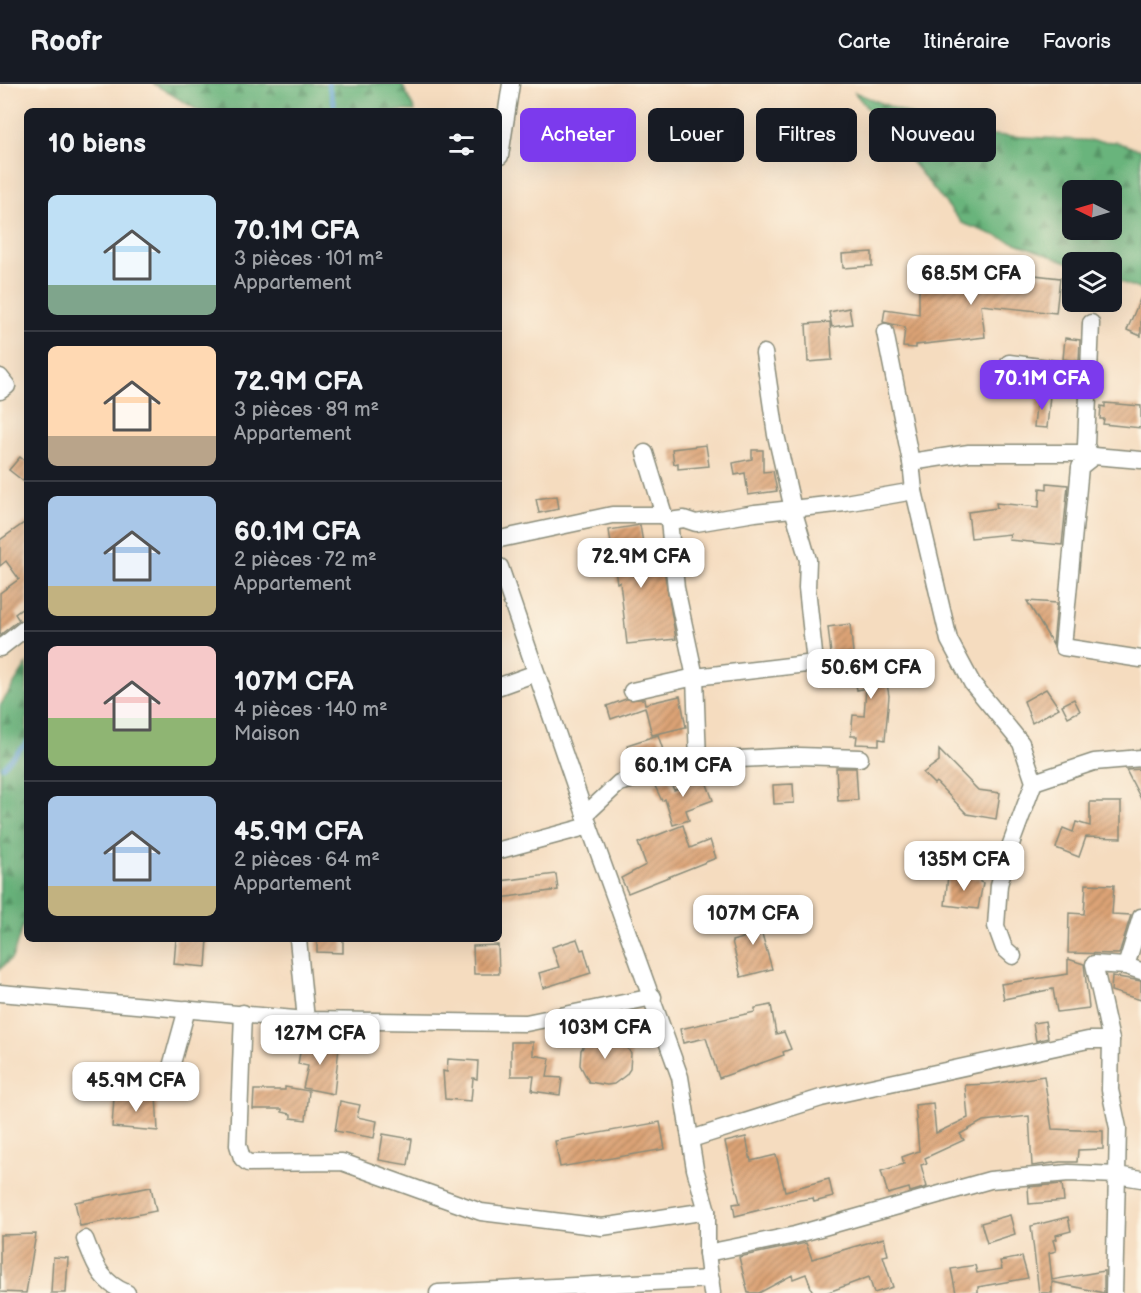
<!DOCTYPE html>
<html lang="fr">
<head>
<meta charset="utf-8">
<style>
	:root { --surface:#171b24; --page:#242831; --text:#f1f3f6; --muted:#9ea1a6; --line:#363941; --accent:#7c3aed }
	body { margin:0; font-family:"Balsamiq Sans",sans-serif; background:var(--page); color:var(--text); height:100vh; display:flex; flex-direction:column; font-size:22px; white-space:nowrap }
	* { box-sizing:border-box; margin:0 }
	p { font-size:20px; color:var(--muted) }
	.icon { flex:none; width:33px; height:33px; fill:none; stroke:currentColor; stroke-width:2; stroke-linecap:round; stroke-linejoin:round }
	.map { position:relative; flex:1; overflow:hidden }
	.drawer { position:absolute; left:24px; top:24px; width:478px; height:834px; display:flex; flex-direction:column; background:var(--surface); border-radius:9px; box-shadow:0 6px 24px #0002 }
	.drawer>* { flex:none }
	.guide { position:absolute; left:520px; top:24px; width:530px; height:54px; display:flex; gap:12px }
	.needle { width:39px; rotate:275deg }
	.controls { position:absolute; left:1062px; top:96px; display:grid; gap:12px }
	.controls a { display:grid; place-items:center; width:60px; height:60px; border-radius:9px; background:var(--surface); box-shadow:0 6px 24px #0002; font-size:30px }
	.price { position:absolute; translate:-50% -51px; padding:0 14px; border-radius:12px; background:#fff; color:#222; font-size:20px; line-height:39px; filter:drop-shadow(0 2px 3px #0008) }
	.price::after { content:''; position:absolute; left:50%; top:36px; width:18px; height:14px; margin-left:-9px; background:inherit; clip-path:polygon(0 0,100% 0,50% 100%) }
	.price.on { background:var(--accent); color:#fff }
	ul { padding:0; list-style:none }
	li { display:flex; align-items:center; gap:18px; height:150px; padding:0 24px }
	li+li { border-top:2px solid var(--line) }
	li span { display:grid; place-items:center; flex:none; width:168px; height:120px; border-radius:9px; color:#555 }
	li>.icon { margin-inline-start:auto }
	span .icon { width:72px; height:72px; fill:#fffc; stroke-width:1 }
	li b { font-size:26px }
	h2 { display:flex; justify-content:space-between; align-items:center; height:72px; padding:0 24px; font-size:26px }
	.chip { padding:0 21px; border-radius:9px; background:var(--surface); box-shadow:0 6px 24px #0002; font-size:21px; line-height:54px }
	.chip.on { background:var(--accent); color:#fff }
	header { display:flex; align-items:center; gap:36px; box-sizing:border-box; height:84px; padding:0 30px; background:var(--surface); border-bottom:2px solid var(--line) }
	header strong { font-size:28px }
	nav { display:flex; gap:33px; margin-inline-start:auto; font-size:21px }
	.map>svg:first-child { display:block }
</style>
</head>
<body>
<header>
<strong>Roofr</strong>
<nav><a>Carte</a><a>Itinéraire</a><a>Favoris</a></nav>
</header>
<div class="map">
<svg width="1141" height="1209" viewBox="0 0 1141 1209">
	<defs>
		<pattern id="forest-firs" width="22" height="20" patternUnits="userSpaceOnUse" patternTransform="scale(1.5)"><rect width="22" height="20" fill="#69b47c"/><path d="M5 1l3.5 6h-7zM16 11l3.5 6h-7z" fill="#569466"/></pattern>
		<pattern id="building-hatch" width="6" height="6" patternUnits="userSpaceOnUse" patternTransform="scale(1.5)"><rect width="6" height="6" fill="#dca376"/><path d="M-1 1l2-2M0 6l6-6M5 7l2-2" fill="none" stroke="#b28662"/></pattern>
	</defs>
	<rect width="100%" height="100%" fill="#fcf5e5"/>
	<filter id="ink" filterUnits="userSpaceOnUse"><feTurbulence type="fractalNoise" baseFrequency=".0167" numOctaves="2"/><feDisplacementMap in="SourceGraphic" scale="12" xChannelSelector="R" yChannelSelector="G"/><feConvolveMatrix kernelMatrix="1 2 1 2 8 2 1 2 1" color-interpolation-filters="sRGB"/></filter>
	<filter id="wash" filterUnits="userSpaceOnUse"><feTurbulence type="fractalNoise" baseFrequency=".008" numOctaves="4" result="noise"/><feDisplacementMap in="SourceGraphic" scale="24" xChannelSelector="R" yChannelSelector="G"/><feGaussianBlur stdDeviation="1.35" result="paint"/><feColorMatrix in="noise" values="0 0 0 0 0 0 0 0 0 0 0 0 0 0 0 0 0 1.4 0 .05"/><feComposite in="paint" operator="in"/></filter>
	<g filter="url(#wash)">
		<rect width="100%" height="100%" fill="#f5dcbf"/>
		<g fill="url(#forest-firs)" stroke="#447858" stroke-width="1.5" fill-rule="evenodd">
			<path d="M154 0H402L415 27H199Z"/>
			<path d="M854 8 956 49 1116 58 1141 66V206L1112 195V178L1072 180 962 139ZM1112 106V146H1072V106Z"/>
			<path d="M27 580V829L12 874 0 885V622Z"/>
		</g>
		<g fill="none" stroke-linecap="round" stroke-linejoin="round">
			<g stroke="#5ea4d4" stroke-width="4.5">
				<path d="M328 0 336 27"/>
				<path d="M3 683 27 658"/>
			</g>
		</g>
		<g id="blocks">
			<g fill="url(#building-hatch)">
				<path d="M872 168V182L843 184 842 170Z"/>
				<path d="M992 186 1060 194 1056 229 981 221 985 253 916 261V264L903 263 905 243 883 238 885 225 919 230V198L991 196Z"/>
				<path d="M1141 213V252L1127 246Z"/>
				<path d="M849 224 852 240 832 243 829 228Z"/>
				<path d="M830 238 832 276 808 278 806 240Z"/>
				<path d="M1065 254 1080 256 1079 277 1063 275Z"/>
				<path d="M1037 310 1050 311 1047 344 1034 343Z"/>
				<path d="M1105 319 1141 322V344L1103 340 1104 335H1100L1101 322 1105 323Z"/>
				<path d="M706 361 709 382 678 385V379L674 380 672 365Z"/>
				<path d="M752 366H763V388L773 387 777 407 748 411 745 389 735 391 733 379 752 375Z"/>
				<path d="M20 373 27 379V400L9 386Z"/>
				<path d="M1047 399 1068 401 1062 461 1009 456 1010 450 971 454 968 428 997 424 996 419 1039 423 1040 404 1047 405Z"/>
				<path d="M557 412 559 425 539 429 536 415Z"/>
				<path d="M27 437V521L15 530 19 536 0 551V509L19 495 6 477 0 482V456Z"/>
				<path d="M640 441 646 477 662 474 676 555 627 560 620 498 617 499 609 446Z"/>
				<path d="M1027 517 1057 519 1053 561 1048 552Z"/>
				<path d="M850 540 853 569 831 570 828 543Z"/>
				<path d="M882 569 889 612 885 656 879 655V661L856 660 857 652H851L853 631 864 632 866 604 857 606 851 574Z"/>
				<path d="M1046 605 1059 624 1032 639 1024 617Z"/>
				<path d="M680 612 686 643 652 651 645 623 611 635 607 622 626 615H644L645 620Z"/>
				<path d="M1074 615 1080 627 1068 633 1062 621Z"/>
				<path d="M658 651 666 675 627 686 623 671 629 669 627 661Z"/>
				<path d="M939 666 978 706 1000 709 996 735 967 730 936 698 934 700 923 689 939 677Z"/>
				<path d="M836 684H856L858 716 838 717Z"/>
				<path d="M1141 685V715L1126 686Z"/>
				<path d="M705 695 713 716 686 726 689 736 673 741 665 715 662 717 654 700 669 696 674 706Z"/>
				<path d="M793 700 794 719 774 720 773 701Z"/>
				<path d="M1090 718H1121V754L1086 753 1079 773 1056 764 1063 744 1073 748 1076 738 1090 742Z"/>
				<path d="M683 741 690 764 710 756 716 774 628 809 621 794 646 781 638 759Z"/>
				<path d="M556 790 558 806 500 814V797Z"/>
				<path d="M948 791 980 794V798L983 799 978 825 945 821Z"/>
				<path d="M1086 800 1114 801 1112 830 1131 831 1119 870 1068 869 1069 829 1084 830Z"/>
				<path d="M763 829 764 833 767 832 772 846 762 850 772 885 741 893 732 857 743 854 738 837Z"/>
				<path d="M176 855H208L206 883 174 880Z"/>
				<path d="M317 855H343V869L317 868Z"/>
				<path d="M577 855 581 866 584 865 591 889 543 904 539 889 559 883 552 863Z"/>
				<path d="M498 861 499 890H474L473 862Z"/>
				<path d="M1068 875 1084 880 1089 924 1057 928 1053 905 1004 915 1001 900 1068 890Z"/>
				<path d="M1112 892 1141 897V916L1111 907Z"/>
				<path d="M771 921 776 950 784 948 791 965 783 968 784 971 719 994 706 954 683 959 680 945 755 928V924Z"/>
				<path d="M1045 937 1048 954 1036 957 1033 939Z"/>
				<path d="M604 949 624 957 631 970 630 985 626 991 614 1000 607 1001 589 998 580 981 581 966 585 960 596 951Z"/>
				<path d="M302 957 339 963 334 1010 303 1004 308 982 298 980Z"/>
				<path d="M511 958H533V971L550 974 547 993 562 994 560 1011 532 1007 534 992H511Z"/>
				<path d="M448 975 478 977 477 995 473 994 471 1017 445 1015 443 987 447 988Z"/>
				<path d="M1044 992 1052 1045 1103 1047V1065L1078 1066 1077 1078H1060L1032 1082 1029 1032 983 1037 960 1050 964 1056 925 1074 927 1079 921 1081 927 1103 910 1108 909 1104 888 1110 881 1087 904 1080 902 1073 919 1067 915 1021 933 1019 936 1049 968 1034 965 1001 991 1000Z"/>
				<path d="M285 1003 309 1007 306 1036 291 1034V1030L282 1028V1025H253L254 1006H285Z"/>
				<path d="M132 1009 156 1011 158 1047 112 1043 114 1013 132 1015Z"/>
				<path d="M340 1017 360 1021 357 1033 377 1037 374 1054 335 1047Z"/>
				<path d="M660 1038 665 1065 560 1083 555 1057Z"/>
				<path d="M383 1050 412 1055 408 1081 379 1076Z"/>
				<path d="M746 1053 751 1077 776 1071 785 1107 829 1095 833 1113 814 1118 813 1114 800 1116 735 1132 733 1120 740 1119 725 1058Z"/>
				<path d="M1062 1100 1064 1117 1029 1120 1028 1103Z"/>
				<path d="M151 1103 156 1127 80 1142 75 1118Z"/>
				<path d="M1010 1131 1015 1150 987 1159 981 1139Z"/>
				<path d="M1068 1133 1071 1147 1056 1151 1057 1155 1053 1156 1056 1167 1049 1169 1052 1196 1104 1187V1209L1052 1198V1209H1039L1031 1142Z"/>
				<path d="M36 1150 26 1209 0 1208V1151Z"/>
				<path d="M884 1154 888 1171 883 1172 893 1203 874 1209 869 1193 826 1209H813L806 1190 793 1195 792 1191 759 1209H748L739 1173 806 1159 812 1175Z"/>
				<path d="M53 1173 68 1174 66 1209H51Z"/>
				<path d="M1022 1173 1028 1194 978 1203V1209H956L951 1185 975 1181 977 1189 1002 1185 1000 1177Z"/>
			</g>
		</g>
	</g>
	<g filter="url(#ink)">
		<use href="#blocks" fill-opacity="0" stroke="#8a8c7a" stroke-width="1.5"/>
		<g fill="none" stroke-linecap="round" stroke-linejoin="round">
			<defs>
				<g id="minor">
					<path d="M500 72 511 0"/>
					<path d="M1091 239 1086 361 1089 369 1094 372 1141 376"/>
					<path d="M885 248 911 378 914 407 949 556 972 599 1021 659 1034 698 1008 768 999 801 996 842 1004 864 1013 872"/>
					<path d="M1009 279 1088 289"/>
					<path d="M0 293 7 302 0 307"/>
					<path d="M645 369 664 431 669 437 684 435 696 439 755 429 845 419 914 407"/>
					<path d="M1094 372 1080 383 1063 563 1141 575"/>
					<path d="M911 378 969 369H1089"/>
					<path d="M669 437 676 504 695 593 698 677"/>
					<path d="M500 455 612 431H664"/>
					<path d="M500 483 589 742 680 993 695 1085 707 1127V1169L712 1209"/>
					<path d="M0 564 27 543"/>
					<path d="M500 602 536 589"/>
					<path d="M632 607 695 593 815 579 807 504 808 476 793 425 776 351 764 269"/>
					<path d="M1034 698 1094 678 1141 674"/>
					<path d="M585 731 619 699 698 677 799 672 860 674"/>
					<path d="M500 766 589 742"/>
					<path d="M298 855 306 936 526 939 653 913"/>
					<path d="M1126 882 1141 833"/>
					<path d="M1141 887 1126 882 1094 880 1111 956 1110 1006 1118 1044 1117 1091 1141 1095"/>
					<path d="M0 909 306 936"/>
					<path d="M243 929 238 1061 242 1074 248 1079 342 1078 481 1128 602 1143 707 1127"/>
					<path d="M166 1001 187 925"/>
					<path d="M691 1055 821 1014 1088 956H1111"/>
					<path d="M85 1155C95 1180 100 1198 127 1209"/>
					<path d="M707 1169 795 1151 990 1096 1069 1089 1117 1091 1114 1209"/>
					<path d="M438 1209 711 1195"/>
				</g>
			</defs>
			<use href="#minor" stroke="#8a8c7a" stroke-width="19"/>
			<use href="#minor" stroke="#fff" stroke-width="16"/>
		</g>
	</g>
</svg>
<div class="controls">
<a><svg class="needle" viewBox="-14 -14 28 28"><path d="M0-13l5 13h-10z" fill="#e53935"/><path d="M0 13l5-13h-10z" fill="#9ea1a6"/></svg></a>
<a><svg class="icon" aria-label="layers" viewBox="0 0 24 24"><path d="M12 4l9 5-9 5-9-5zM3 14l9 5 9-5"/></svg></a>
</div>
<b class="price" style="left:971px;top:222px">68.5M CFA</b>
<b class="price on" style="left:1042px;top:327px">70.1M CFA</b>
<b class="price" style="left:641px;top:505px">72.9M CFA</b>
<b class="price" style="left:871px;top:616px">50.6M CFA</b>
<b class="price" style="left:683px;top:714px">60.1M CFA</b>
<b class="price" style="left:964px;top:808px">135M CFA</b>
<b class="price" style="left:753px;top:862px">107M CFA</b>
<b class="price" style="left:605px;top:976px">103M CFA</b>
<b class="price" style="left:320px;top:982px">127M CFA</b>
<b class="price" style="left:136px;top:1029px">45.9M CFA</b>
<div class="guide">
<a class="chip on">Acheter</a>
<a class="chip">Louer</a>
<a class="chip">Filtres</a>
<a class="chip">Nouveau</a>
</div>
<section class="drawer">
<h2>10 biens<svg class="icon" aria-label="filters" viewBox="0 0 24 24"><path d="M4 7h16M4 17h16"/><circle cx="9" cy="7" r="2"/><circle cx="15" cy="17" r="2"/></svg></h2>
<ul>
<li><span style="background:linear-gradient(#bfe0f5 75%,#7fa58c 0)"><svg class="icon" aria-label="home" viewBox="0 0 24 24"><path d="M3 11l9-7 9 7M6 9v11h12V9"/></svg></span><div><b>70.1M CFA</b><p>3 pièces · 101 m²</p><p>Appartement</p></div></li>
<li><span style="background:linear-gradient(#ffd9b3 75%,#b9a48a 0)"><svg class="icon" aria-label="home" viewBox="0 0 24 24"><path d="M3 11l9-7 9 7M6 9v11h12V9"/></svg></span><div><b>72.9M CFA</b><p>3 pièces · 89 m²</p><p>Appartement</p></div></li>
<li><span style="background:linear-gradient(#a9c7e8 75%,#c2b280 0)"><svg class="icon" aria-label="home" viewBox="0 0 24 24"><path d="M3 11l9-7 9 7M6 9v11h12V9"/></svg></span><div><b>60.1M CFA</b><p>2 pièces · 72 m²</p><p>Appartement</p></div></li>
<li><span style="background:linear-gradient(#f6c9c9 60%,#8fb573 0)"><svg class="icon" aria-label="home" viewBox="0 0 24 24"><path d="M3 11l9-7 9 7M6 9v11h12V9"/></svg></span><div><b>107M CFA</b><p>4 pièces · 140 m²</p><p>Maison</p></div></li>
<li><span style="background:linear-gradient(#a9c7e8 75%,#c2b280 0)"><svg class="icon" aria-label="home" viewBox="0 0 24 24"><path d="M3 11l9-7 9 7M6 9v11h12V9"/></svg></span><div><b>45.9M CFA</b><p>2 pièces · 64 m²</p><p>Appartement</p></div></li>
</ul>
</section>
</div>
</body>
</html>
